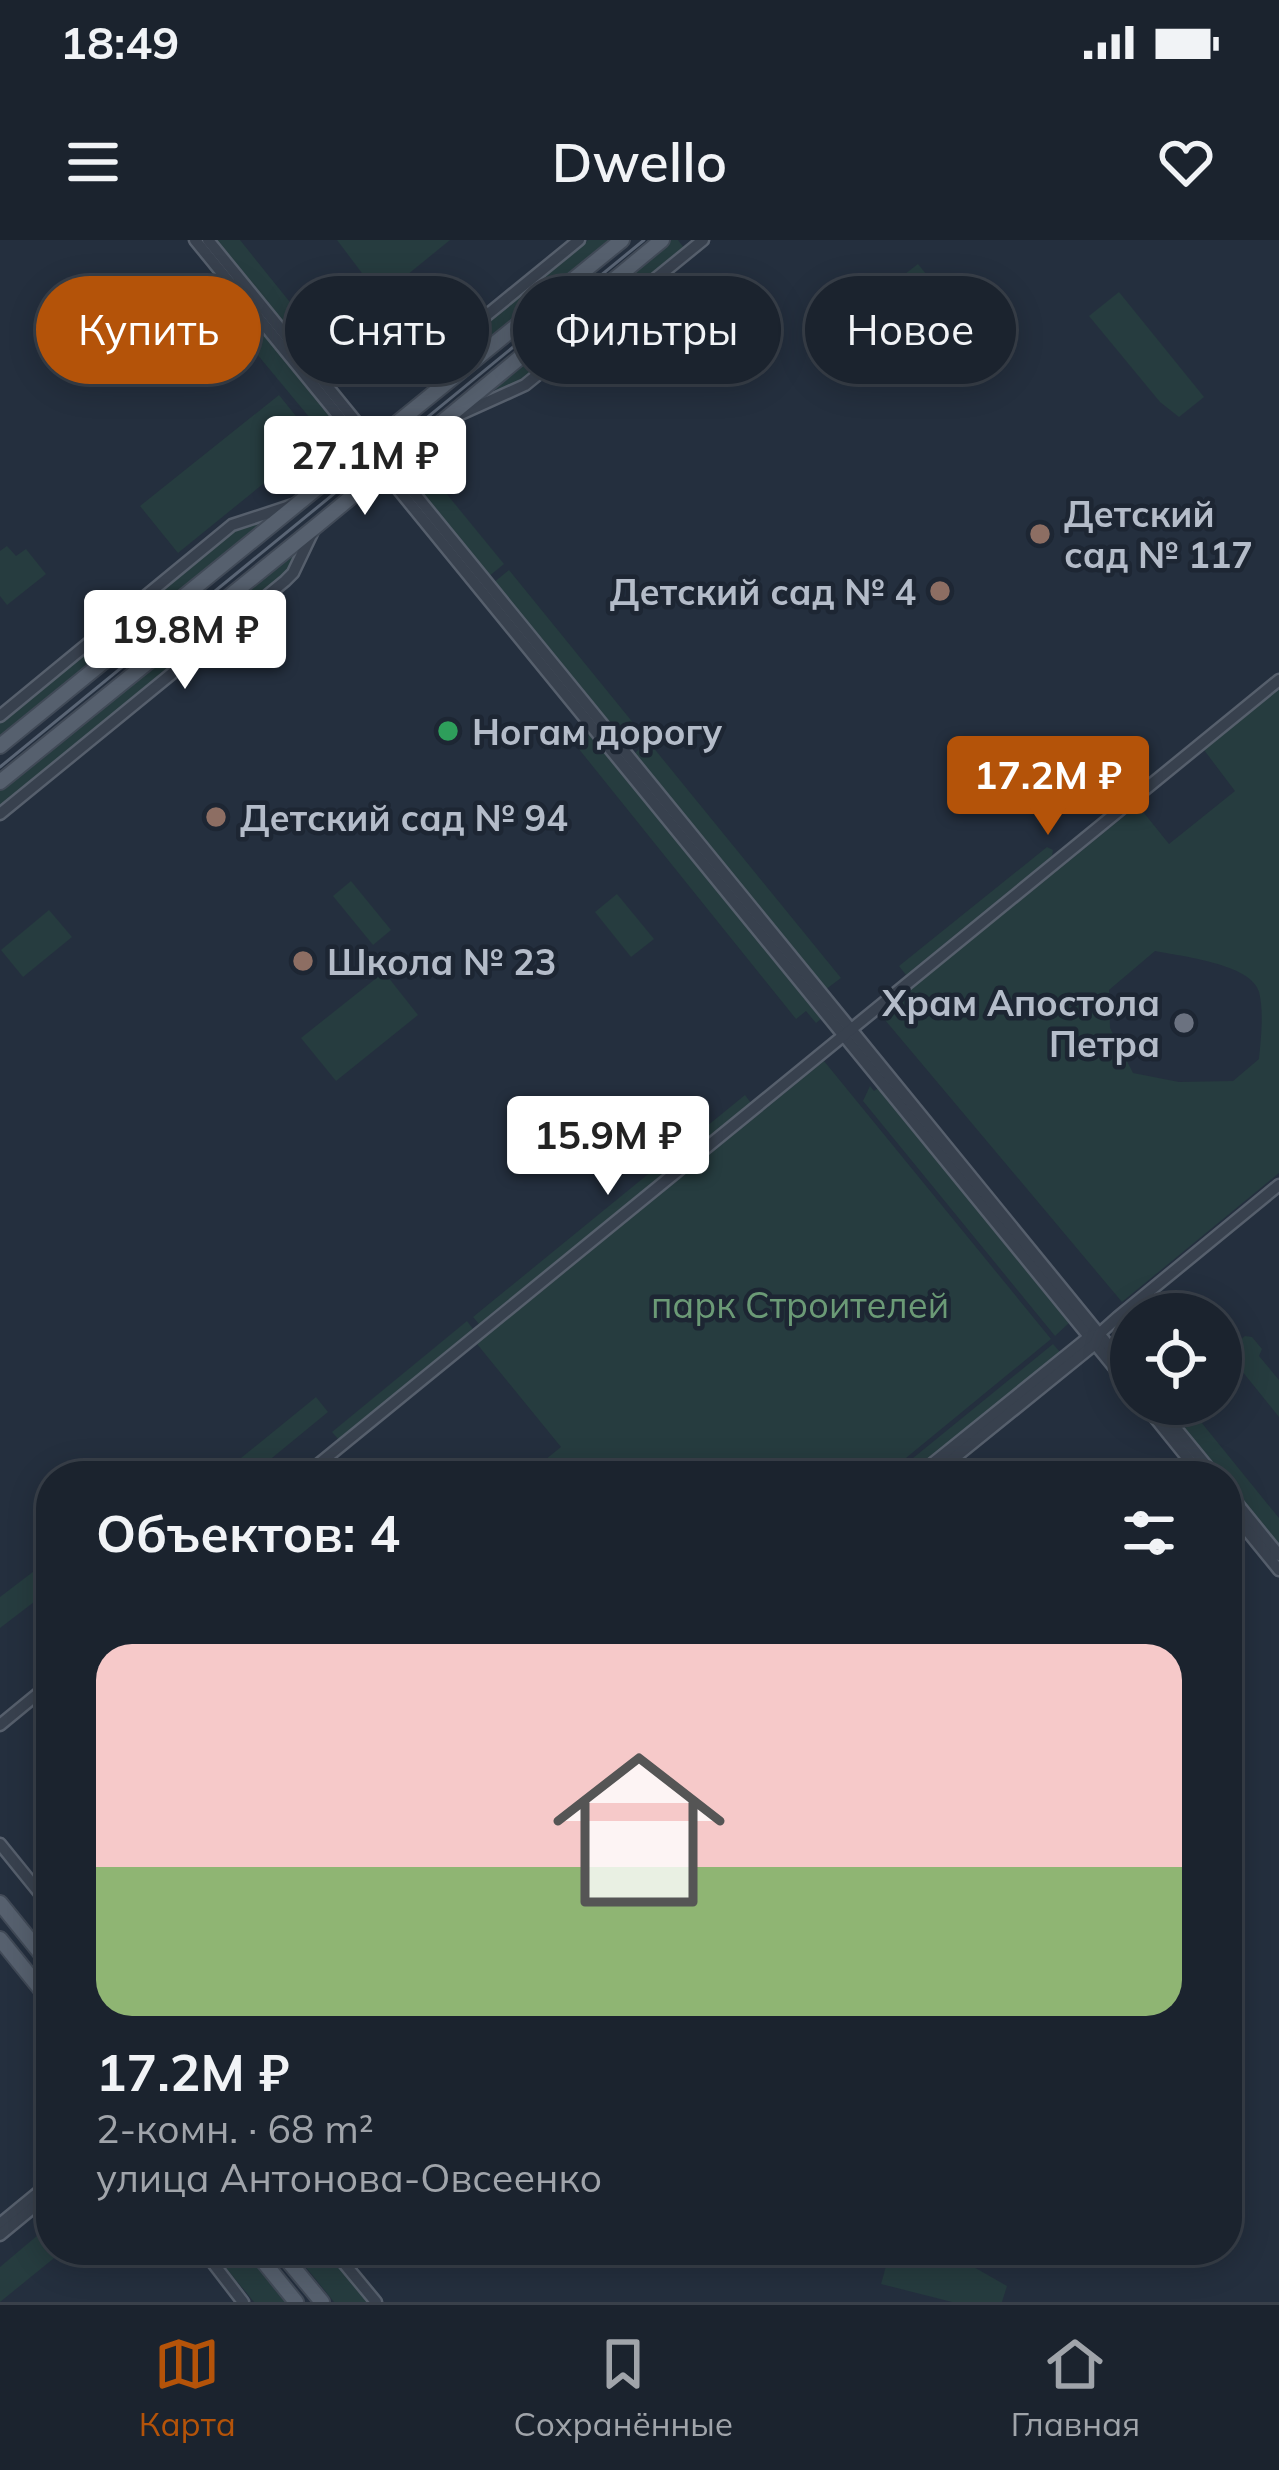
<!DOCTYPE html>
<html lang="ru">
<head>
<meta charset="utf-8">
<style>
	:root { --surface:#1b232e; --page:#242b36; --text:#f1f3f6; --muted:#a0a4aa; --line:#39404a; --accent:#b45309 }
	body { margin:0; font-family:Mulish,sans-serif; background:var(--page); color:var(--text); height:100vh; display:flex; flex-direction:column; font-size:45px; white-space:nowrap }
	* { box-sizing:border-box; margin:0 }
	p { font-size:39px; color:var(--muted) }
	.icon { flex:none; width:66px; height:66px; fill:none; stroke:currentColor; stroke-width:2; stroke-linecap:round; stroke-linejoin:round }
	.map { position:relative; flex:1; overflow:hidden }
	.panel { position:absolute; left:36px; top:1221px; width:1206px; height:804px; display:flex; flex-direction:column; background:var(--surface); border-radius:48px; box-shadow:0 6px 30px #0003,0 0 0 3px var(--line) }
	.panel>* { flex:none }
	.hud { position:absolute; left:36px; top:36px; width:1209px; height:108px; display:flex; gap:24px }
	.controls { position:absolute; left:1110px; top:1053px; display:grid; gap:24px }
	.controls a { display:grid; place-items:center; width:132px; height:132px; border-radius:50%; background:var(--surface); box-shadow:0 6px 30px #0003,0 0 0 3px var(--line); font-size:60px }
	.price { position:absolute; translate:-50% -102px; padding:0 27px; border-radius:12px; background:#fff; color:#222; font-size:39px; line-height:78px; filter:drop-shadow(0 3px 6px #0008) }
	.price::after { content:''; position:absolute; left:50%; top:72px; width:36px; height:27px; margin-left:-18px; background:inherit; clip-path:polygon(0 0,100% 0,50% 100%) }
	.price.current { background:var(--accent); color:#fff }
	ul { padding:0; list-style:none }
	li { display:grid; align-content:center; gap:24px; height:636px; padding:0 60px }
	li+li { border-top:3px solid var(--line) }
	li span { display:grid; place-items:center; height:372px; border-radius:36px; color:#555 }
	li>.icon { margin-inline-start:auto }
	span .icon { width:216px; height:216px; fill:#fffc; stroke-width:1 }
	li b { font-size:51px }
	h2 { display:flex; justify-content:space-between; align-items:center; height:144px; padding:0 60px; font-size:51px }
	.tag { padding:0 42px; border-radius:54px; background:var(--surface); box-shadow:0 6px 30px #0003,0 0 0 3px var(--line); font-size:42px; line-height:108px }
	.tag.current { background:var(--accent); color:#fff }
	.status { display:flex; justify-content:space-between; align-items:center; height:84px; padding:0 60px; background:var(--surface); direction:ltr }
	.status svg { height:33px; fill:currentColor }
	header { display:flex; justify-content:space-between; align-items:center; height:156px; padding:0 60px; background:var(--surface); font-size:54px; font-weight:600 }
	.tab-bar { display:flex; justify-content:space-around; align-items:center; height:168px; border-top:3px solid var(--line); background:var(--surface); font-size:33px; color:var(--muted) }
	.tab-bar a { display:grid; justify-items:center; gap:6px }
	.tab-bar .current { color:var(--accent) }
	.map>svg:first-child { display:block }
</style>
</head>
<body>
<div class="status"><b>18:49</b><svg viewBox="0 0 49 12"><path d="M0 12V9h3v3zM5 12V6h3v6zM10 12V3h3v9zM15 12V0h3v12zM26 1h20v11H26zM47 4h2v5h-2z"/></svg></div>
<header><svg class="icon" aria-label="menu" viewBox="0 0 24 24"><path d="M4 6h16M4 12h16M4 18h16"/></svg>Dwello<svg class="icon" aria-label="heart" viewBox="0 0 24 24"><path d="M12 20l-8-8c-3-5 5-10 8-4 3-6 11-1 8 4z"/></svg></header>
<div class="map">
<svg width="1279" height="2062" viewBox="0 0 1279 2062">
	<rect width="100%" height="100%" fill="#242f3e"/>
	<g fill="#263c3f" fill-rule="evenodd">
		<path d="M215 0H240L322 102 308 114Z"/>
		<path d="M337 0H450L380 57Z"/>
		<path d="M588 0H613L489 101 468 113 466 111 479 88Z"/>
		<path d="M670 0H678L684 8 522 141 495 150 494 147 512 129Z"/>
		<path d="M918 24 986 109 941 144 874 58Z"/>
		<path d="M228 50 337 184 324 195 213 61Z"/>
		<path d="M1119 52 1204 157 1179 177 1160 162 1089 76Z"/>
		<path d="M279 155 316 201 178 313 140 266Z"/>
		<path d="M432 236 504 324 488 337 416 248Z"/>
		<path d="M260 280 261 283 245 302 0 500V482L238 288Z"/>
		<path d="M7 306 16 316 26 309 46 334 7 365 0 356V311Z"/>
		<path d="M291 315 294 317 292 325 283 336 0 567V548L268 329Z"/>
		<path d="M509 330 643 495 631 506 625 505 493 343Z"/>
		<path d="M1279 449V933L1122 1062 880 774 1132 570 1144 573 1169 604 1235 551 1204 510ZM1155 711C1180 716 1252 724 1259 752 1264 771 1261 799 1259 819L1233 841 1179 842 1133 833 1110 788 1109 750Z"/>
		<path d="M588 493 821 779 816 783 806 771 796 779 574 503Z"/>
		<path d="M648 501 841 738 825 750 635 516 636 512Z"/>
		<path d="M1047 607 1053 610 1052 616 906 735 899 726Z"/>
		<path d="M351 641 391 690 373 705 333 656Z"/>
		<path d="M617 654 654 699 631 717 595 672Z"/>
		<path d="M49 670 72 697 23 737 1 710Z"/>
		<path d="M384 732 418 775 336 841 301 798Z"/>
		<path d="M824 821 1051 1099 884 1236H525L561 1207 477 1104Z"/>
		<path d="M870 846 874 851 878 848 1069 1083 1055 1096 863 861Z"/>
		<path d="M745 855 751 863 479 1084 473 1077Z"/>
		<path d="M467 1081 473 1089 339 1200 332 1192Z"/>
		<path d="M1245 1096 1252 1097 1262 1109 1259 1116 1279 1140V1177L1229 1115 1230 1108Z"/>
		<path d="M1053 1104 1060 1112 908 1236H891Z"/>
		<path d="M316 1157 328 1172 250 1236H230L225 1231Z"/>
		<path d="M1197 1177 1279 1278V1307L1227 1243V1236H1222L1184 1189Z"/>
		<path d="M42 1325 51 1336V1349L0 1388V1357Z"/>
		<path d="M51 1984V2010H64L0 2062V2027Z"/>
		<path d="M211 2010H245L287 2062H254Z"/>
		<path d="M292 2010H326L368 2062H334Z"/>
		<path d="M904 2010H944L1007 2046 1002 2062H952L881 2044 888 2019Z"/>
	</g>
	<g fill="none" stroke-linecap="round" stroke-linejoin="round">
		<defs>
			<g id="minor">
				<path d="M195 0 1131 1148"/>
				<path d="M208 0 1131 1133"/>
				<path d="M444 144 476 84 579 0"/>
				<path d="M452 178 525 145 703 0"/>
				<path d="M0 476 232 285 296 264"/>
				<path d="M0 574 285 341 293 333 314 289"/>
				<path d="M1144 1164 1202 1236"/>
				<path d="M1156 1164 1215 1236"/>
				<path d="M304 1236 1279 440"/>
				<path d="M917 1236 1089 1097 1095 1095"/>
				<path d="M932 1236 1095 1104 1099 1094 1118 1077 1279 945"/>
				<path d="M1227 1251 1279 1315"/>
				<path d="M1227 1266 1279 1330"/>
				<path d="M0 1485 51 1443"/>
				<path d="M0 1604 51 1667"/>
				<path d="M0 1984 51 1942"/>
				<path d="M0 1995 51 1953"/>
				<path d="M203 2010 243 2062"/>
				<path d="M333 2010 376 2062"/>
			</g>
			<g id="major">
				<path d="M0 506 622 0"/>
				<path d="M0 542 315 287 662 0"/>
				<path d="M0 1663 51 1726"/>
				<path d="M0 1699 51 1762"/>
				<path d="M254 2010 296 2062"/>
				<path d="M279 2010 322 2062"/>
			</g>
		</defs>
		<use href="#minor" stroke="#565f6c" stroke-width="15"/>
		<use href="#major" stroke="#414a57" stroke-width="18"/>
		<use href="#minor" stroke="#38414e" stroke-width="10"/>
		<use href="#major" stroke="#56606e" stroke-width="14"/>
		<path stroke="#5a6575" stroke-width="3" d="M0 527 644 0"/>
	</g>
	<g fill="#8d6e63" stroke="#1d2633" stroke-width="4.5">
		<circle cx="1040" cy="294" r="12"/>
		<circle cx="940" cy="351" r="12"/>
		<circle cx="216" cy="577" r="12"/>
		<circle cx="303" cy="721" r="12"/>
	</g>
	<circle fill="#2e9e5b" stroke="#1d2633" stroke-width="4.5" cx="448" cy="491" r="12"/>
	<circle fill="#6b7280" stroke="#1d2633" stroke-width="4.5" cx="1184" cy="783" r="12"/>
	<g text-anchor="middle" dominant-baseline="central" stroke-width="9" stroke-linejoin="round" paint-order="stroke">
		<g font-size="36" font-weight="bold" fill="#b4bcc9" stroke="#1d2633" text-anchor="start">
			<text x="1064" y="273">Детский<tspan x="1064" dy="41">сад № 117</tspan></text>
			<text x="916" y="351" text-anchor="end">Детский сад № 4</text>
			<text x="472" y="491">Ногам дорогу</text>
			<text x="240" y="577">Детский сад № 94</text>
			<text x="327" y="721">Школа № 23</text>
			<text x="1160" y="762" text-anchor="end">Храм Апостола<tspan x="1160" dy="41">Петра</tspan></text>
		</g>
		<g font-size="36" fill="#6b9a76" stroke="#1d2633">
			<text x="800" y="1064">парк Строителей</text>
		</g>
	</g>
</svg>
<div class="controls">
<a><svg class="icon" aria-label="locate" viewBox="0 0 24 24"><circle cx="12" cy="12" r="6"/><path d="M12 2v4M12 18v4M2 12h4M18 12h4"/></svg></a>
</div>
<b class="price" style="left:365px;top:278px">27.1M ₽</b>
<b class="price" style="left:185px;top:452px">19.8M ₽</b>
<b class="price current" style="left:1048px;top:598px">17.2M ₽</b>
<b class="price" style="left:608px;top:958px">15.9M ₽</b>
<div class="hud">
<a class="tag current">Купить</a>
<a class="tag">Снять</a>
<a class="tag">Фильтры</a>
<a class="tag">Новое</a>
</div>
<section class="panel">
<h2>Объектов: 4<svg class="icon" aria-label="filters" viewBox="0 0 24 24"><path d="M4 7h16M4 17h16"/><circle cx="9" cy="7" r="2"/><circle cx="15" cy="17" r="2"/></svg></h2>
<ul>
<li><span style="background:linear-gradient(#f6c9c9 60%,#8fb573 0)"><svg class="icon" aria-label="home" viewBox="0 0 24 24"><path d="M3 11l9-7 9 7M6 9v11h12V9"/></svg></span><div><b>17.2M ₽</b><p>2-комн. · 68 m²</p><p>улица Антонова-Овсеенко</p></div></li>
</ul>
</section>
</div>
<nav class="tab-bar">
<a class="current"><svg class="icon" aria-label="map" viewBox="0 0 24 24"><path d="M3 6l6-2 6 2 6-2v14l-6 2-6-2-6 2zM9 4v14M15 6v14"/></svg>Карта</a>
<a><svg class="icon" aria-label="saved" viewBox="0 0 24 24"><path d="M7 4h10v16l-5-4-5 4z"/></svg>Сохранённые</a>
<a><svg class="icon" aria-label="home" viewBox="0 0 24 24"><path d="M3 11l9-7 9 7M6 9v11h12V9"/></svg>Главная</a>
</nav>
</body>
</html>
